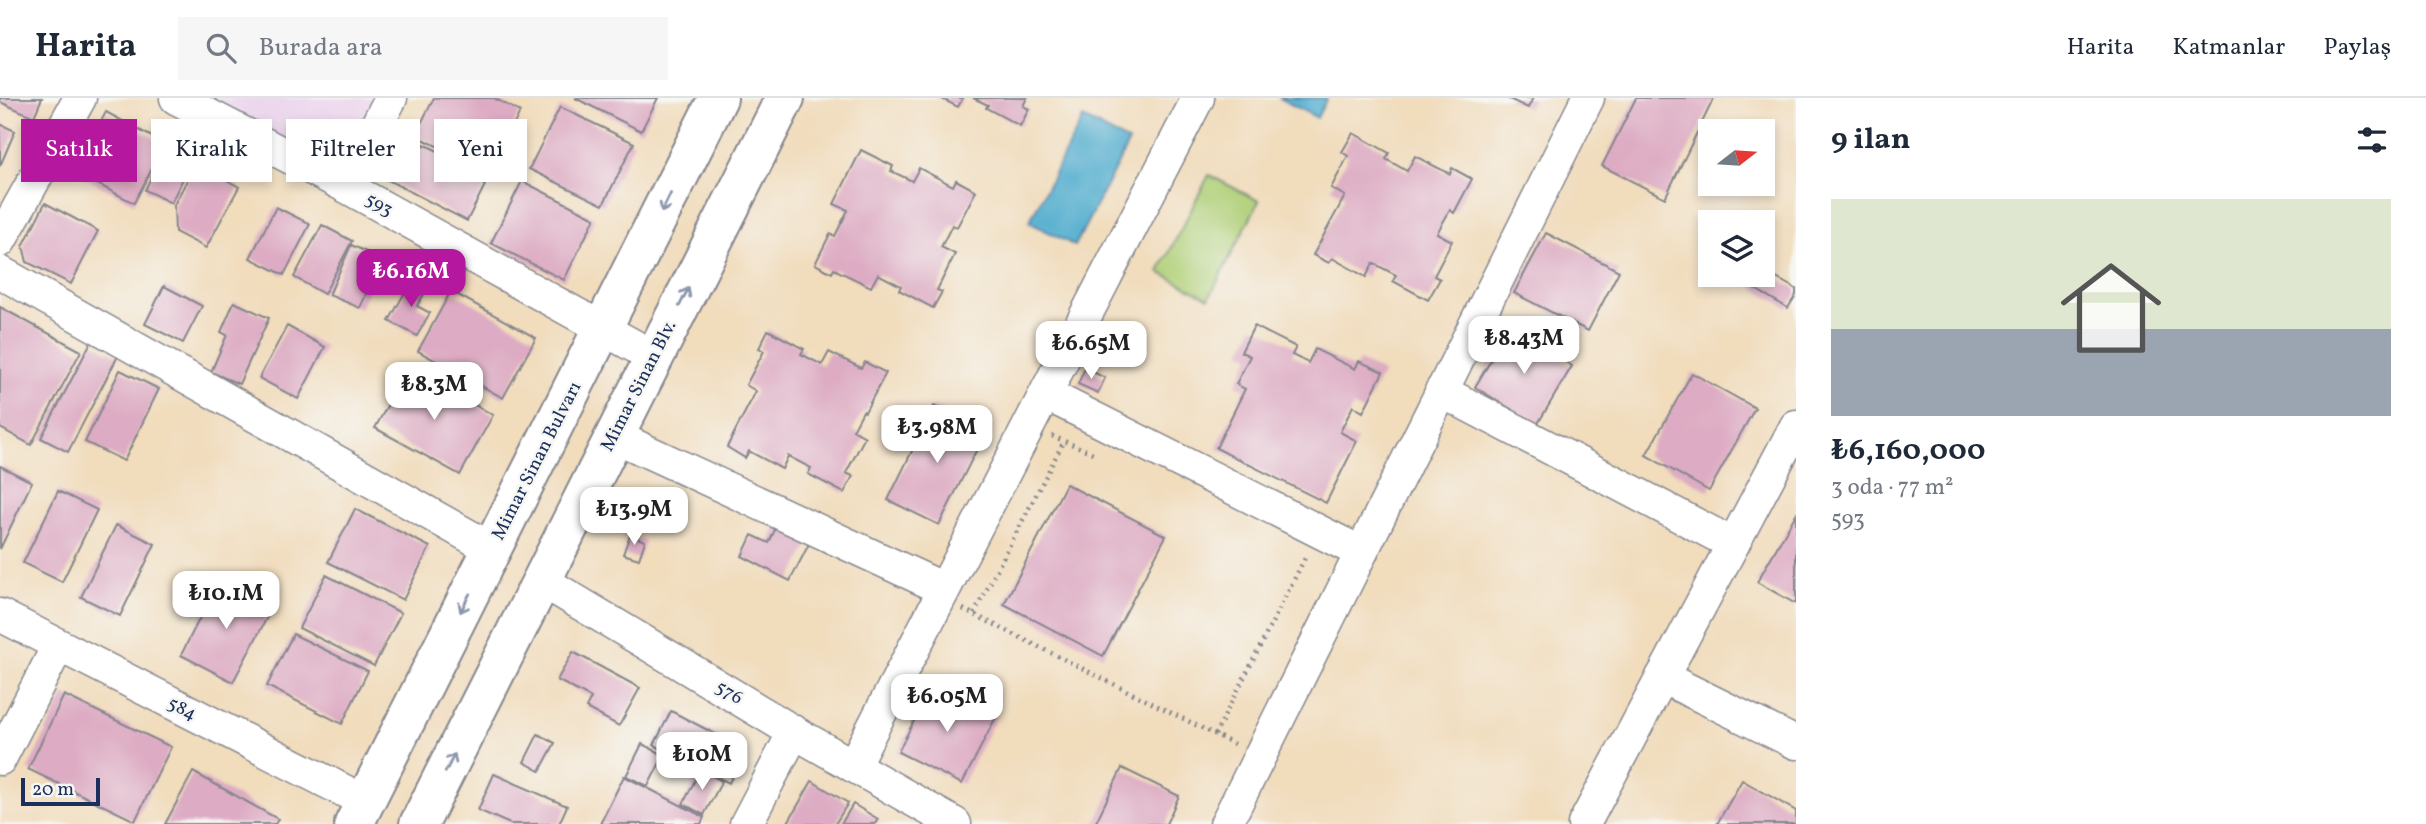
<!DOCTYPE html>
<html lang="tr">
<head>
<meta charset="utf-8">
<style>
	:root { --surface:#fff; --page:#f6f6f7; --text:#1f2937; --muted:#747a83; --line:#e0e1e3; --accent:#b5179e }
	body { margin:0; font-family:Vollkorn,serif; background:var(--page); color:var(--text); height:100vh; display:flex; flex-direction:column; font-size:26px; white-space:nowrap }
	* { box-sizing:border-box; margin:0 }
	p { font-size:23px; color:var(--muted) }
	.icon { flex:none; width:38px; height:38px; fill:none; stroke:currentColor; stroke-width:2; stroke-linecap:round; stroke-linejoin:round }
	.map { position:relative; flex:1; overflow:hidden }
	.side { display:flex; flex-direction:column; background:var(--surface); width:630px }
	.side>* { flex:none }
	.guide { position:absolute; left:21px; top:21px; width:665px; height:63px; display:flex; gap:14px }
	.needle { width:46px; rotate:73deg }
	.buttons { position:absolute; left:1698px; top:21px; display:grid; gap:14px }
	.buttons a { display:grid; place-items:center; width:77px; height:77px; border-radius:0px; background:var(--surface); box-shadow:0 4px 10px #0003; font-size:35px }
	.scale { position:absolute; left:21px; bottom:18px; width:79px; box-sizing:border-box; padding-left:7px; border:4px solid #1b2f5e; border-top:0; font-size:19px; line-height:24px; white-space:nowrap; color:#1b2f5e; -webkit-text-stroke:5px #f6f6f2; paint-order:stroke }
	.price { position:absolute; translate:-50% -60px; padding:0 16px; border-radius:14px; background:#fff; color:#222; font-size:23px; line-height:46px; filter:drop-shadow(0 2px 4px #0008) }
	.price::after { content:''; position:absolute; left:50%; top:42px; width:21px; height:16px; margin-left:-10px; background:inherit; clip-path:polygon(0 0,100% 0,50% 100%) }
	.price.on { background:var(--accent); color:#fff }
	ul { padding:0; list-style:none }
	li { display:grid; align-content:center; gap:14px; height:371px; padding:0 35px }
	li span { display:grid; place-items:center; height:217px; border-radius:0px; color:#555 }
	li>.icon { margin-inline-start:auto }
	span .icon { width:126px; height:126px; fill:#fffc; stroke-width:1 }
	li b { font-size:30px }
	h2 { display:flex; justify-content:space-between; align-items:center; height:84px; padding:0 35px; font-size:30px }
	.pill { padding:0 24px; border-radius:0px; background:var(--surface); box-shadow:0 4px 10px #0003; font-size:24px; line-height:63px }
	.pill.on { background:var(--accent); color:#fff }
	header { display:flex; align-items:center; gap:42px; box-sizing:border-box; height:98px; padding:0 35px; background:var(--surface); border-bottom:2px solid var(--line) }
	header strong { font-size:33px }
	nav { display:flex; gap:38px; margin-inline-start:auto; font-size:24px }
	.search { width:490px; height:63px; background:var(--page); display:flex; align-items:center; gap:18px; box-sizing:border-box; padding:0 24px; border-radius:0px; color:var(--muted); font-size:26px }
	main { display:flex; flex:1; min-height:0 }
	.map>svg:first-child { display:block }
</style>
</head>
<body>
<header>
<strong>Harita</strong>
<div class="search"><svg class="icon" aria-label="search" viewBox="0 0 24 24"><circle cx="10" cy="10" r="6"/><path d="M15 15l6 6"/></svg>Burada ara</div>
<nav><a>Harita</a><a>Katmanlar</a><a>Paylaş</a></nav>
</header>
<main>
<div class="map">
<svg width="1796" height="726" viewBox="0 0 1796 726">
	<rect width="100%" height="100%" fill="#f6f6f2"/>
	<filter id="ink" filterUnits="userSpaceOnUse"><feTurbulence type="fractalNoise" baseFrequency=".0143" numOctaves="2"/><feDisplacementMap in="SourceGraphic" scale="14" xChannelSelector="R" yChannelSelector="G"/><feConvolveMatrix kernelMatrix="1 2 1 2 8 2 1 2 1" color-interpolation-filters="sRGB"/></filter>
	<filter id="wash" filterUnits="userSpaceOnUse"><feTurbulence type="fractalNoise" baseFrequency=".00686" numOctaves="4" result="noise"/><feDisplacementMap in="SourceGraphic" scale="28" xChannelSelector="R" yChannelSelector="G"/><feGaussianBlur stdDeviation="1.57" result="paint"/><feColorMatrix in="noise" values="0 0 0 0 0 0 0 0 0 0 0 0 0 0 0 0 0 1.4 0 .05"/><feComposite in="paint" operator="in"/></filter>
	<g filter="url(#wash)">
		<rect width="100%" height="100%" fill="#f1dcbc"/>
		<path fill="#ead1ec" d="M197 0H391L345 88Z"/>
		<path fill="#afcf76" stroke="#657f6a" stroke-width="2" d="M1209 77 1259 103 1209 200 1159 174Z"/>
		<g fill="#4facce" stroke="#356e96" stroke-width="2">
			<path d="M1279 0H1327L1317 20Z"/>
			<path d="M1083 20 1129 44 1075 148 1029 124Z"/>
		</g>
		<g id="blocks">
			<g fill="#ddabc3">
				<path d="M0 0H42L34 19 0 4Z"/>
				<path d="M434 0H494L520 14 490 75 415 37Z"/>
				<path d="M575 0H658L641 33Z"/>
				<path d="M940 0H963L958 9Z"/>
				<path d="M973 0H1027L1023 8 1029 11 1020 28 986 10 988 7Z"/>
				<path d="M1507 0H1533L1528 10Z"/>
				<path d="M1636 0H1714L1665 100 1602 68Z"/>
				<path d="M560 9 634 45 603 107 529 71Z"/>
				<path d="M106 14 165 46 134 105 74 74Z"/>
				<path d="M0 26 15 33 0 68Z"/>
				<path d="M1353 35 1389 55 1386 61 1407 73 1415 58 1450 76 1452 70 1472 81 1454 115 1450 112 1437 135 1452 143 1434 178 1440 181 1428 202 1393 183 1396 177 1373 165 1366 179 1332 160 1329 165 1313 157 1345 98 1331 90 1348 58 1342 54Z"/>
				<path d="M403 46 420 54 424 46 452 60 447 68 485 87 467 123 386 81Z"/>
				<path d="M167 47 193 60 171 105 145 92Z"/>
				<path d="M861 52 893 68 891 73 912 83 919 70 953 88 956 82 976 93 957 129 952 127 941 149 955 156 937 192 942 194 933 210 899 192 901 188 878 176 871 189 834 171 832 175 815 166 830 136 835 138 848 112 834 106Z"/>
				<path d="M196 65 239 89 206 150 175 134 174 107Z"/>
				<path d="M522 83 595 120 564 182 491 145Z"/>
				<path d="M45 105 98 133 71 186 27 164 23 148Z"/>
				<path d="M276 109 310 126 284 177 250 160Z"/>
				<path d="M322 127 352 143 324 196 294 179Z"/>
				<path d="M1546 135 1619 173 1588 233 1514 195Z"/>
				<path d="M351 147 382 161 360 210 329 197Z"/>
				<path d="M1762 172 1796 191V197L1788 210 1731 177H1762Z"/>
				<path d="M413 180 428 189 417 208 430 215 417 238 389 223Z"/>
				<path d="M164 188 202 208 183 245 145 226Z"/>
				<path d="M451 193 536 240 503 300 418 253Z"/>
				<path d="M234 204 269 220 239 286 211 274 227 237 221 234Z"/>
				<path d="M0 209 81 253 31 347 0 330Z"/>
				<path d="M287 228 325 249 298 301 259 280Z"/>
				<path d="M1254 228 1296 249 1292 257 1308 265 1315 251 1355 271 1359 263 1383 274 1363 314 1353 308 1340 334 1357 343 1326 405 1216 350 1245 291 1236 286 1250 258 1241 254Z"/>
				<path d="M1510 230 1572 268 1537 327 1475 289Z"/>
				<path d="M768 232 804 251 801 256 822 267 829 254 861 270 865 264 886 275 865 314 863 313 853 332 865 339 846 375 853 378 844 395 808 376 811 370 788 358 782 371 749 353 745 360 727 349 756 293 746 287 764 253 759 250Z"/>
				<path d="M91 244 118 258 68 354 41 340Z"/>
				<path d="M408 270 493 317 460 377 375 330Z"/>
				<path d="M1085 270 1105 280 1098 295 1078 286Z"/>
				<path d="M120 272 159 291 124 363 85 344Z"/>
				<path d="M1692 275 1755 310 1709 393 1646 357Z"/>
				<path d="M934 308 986 333 939 427 888 402Z"/>
				<path d="M0 368 32 384 0 451Z"/>
				<path d="M1066 386 1166 438 1103 558 1004 506Z"/>
				<path d="M58 393 97 412 62 484 23 465Z"/>
				<path d="M355 411 430 449 403 502 328 464Z"/>
				<path d="M1796 416V506L1757 484Z"/>
				<path d="M116 427 155 446 120 518 81 499Z"/>
				<path d="M777 427 810 444 790 483 742 458 752 437 769 445Z"/>
				<path d="M630 437 645 443 639 461 623 456Z"/>
				<path d="M326 477 401 515 374 568 299 530Z"/>
				<path d="M219 482 272 510 233 584 181 557Z"/>
				<path d="M293 536 368 573 342 626 267 588Z"/>
				<path d="M573 554 640 590 619 628 586 610 591 600 557 582Z"/>
				<path d="M933 586 996 619 962 686 898 654Z"/>
				<path d="M64 597 171 649 135 723 28 671Z"/>
				<path d="M671 613 746 652 729 685 654 647Z"/>
				<path d="M538 636 555 645 540 673 524 664Z"/>
				<path d="M642 646 664 657 648 688 626 678Z"/>
				<path d="M1122 670 1179 698 1166 726H1095Z"/>
				<path d="M700 672 722 683 704 717 683 706Z"/>
				<path d="M193 674 278 721 275 726H165Z"/>
				<path d="M494 676 567 708 559 726H510L478 712Z"/>
				<path d="M624 678 704 719 701 726H600Z"/>
				<path d="M1742 682 1796 713V726H1717Z"/>
				<path d="M812 683 848 705 835 726H787Z"/>
				<path d="M853 706 878 721 875 726H841Z"/>
			</g>
		</g>
	</g>
	<g filter="url(#ink)">
		<use href="#blocks" fill-opacity="0" stroke="#86868d" stroke-width="2"/>
		<g fill="none" stroke-linecap="round" stroke-linejoin="round">
			<defs>
				<g id="street">
					<path d="M176 0 345 88 654 259"/>
					<path d="M345 88 391 0"/>
					<path d="M0 143 80 0"/>
					<path d="M0 174 492 451"/>
					<path d="M1441 293 1733 446"/>
					<path d="M1046 296 1360 454"/>
					<path d="M614 338 944 491"/>
					<path d="M541 482 794 634 955 726"/>
					<path d="M0 517 366 704"/>
					<path d="M1662 579 1796 645"/>
					<path d="M0 661 58 548"/>
					<path d="M853 668 1198 0"/>
					<path d="M746 726 794 634"/>
					<path d="M1226 726 1588 0"/>
					<path d="M1584 726 1796 328"/>
				</g>
				<g id="secondary">
					<path d="M354 726 718 0"/>
					<path d="M419 726 785 0"/>
				</g>
			</defs>
			<use href="#street" stroke="#86868d" stroke-width="35"/>
			<use href="#secondary" stroke="#86868d" stroke-width="42"/>
			<g stroke="#86868d" stroke-width="4.5" stroke-dasharray="2 5" stroke-linecap="butt">
				<path d="M1052 338 1093 355"/>
				<path d="M963 511 1234 646"/>
				<path d="M974 516 1064 343"/>
				<path d="M1215 637 1306 458"/>
			</g>
			<use href="#street" stroke="#fff" stroke-width="32"/>
			<use href="#secondary" stroke="#fff" stroke-width="38"/>
		</g>
		<defs><path id="oneway-shaft" d="M-6 0H5M1.5-3L5.5 0L1.5 3" fill="none" stroke-width="1.6" stroke-linecap="round" stroke-linejoin="round" transform="scale(1.75)"/></defs>
		<g stroke="#8d97ae">
			<use href="#oneway-shaft" transform="translate(666 105) rotate(116)"/>
			<use href="#oneway-shaft" transform="translate(684 199) rotate(-63)"/>
			<use href="#oneway-shaft" transform="translate(465 505) rotate(117)"/>
			<use href="#oneway-shaft" transform="translate(450 665) rotate(-63)"/>
		</g>
	</g>
	<g text-anchor="middle" dominant-baseline="central" stroke-width="5" stroke-linejoin="round" paint-order="stroke">
		<g font-size="19" fill="#1b2f5e" stroke="#f6f6f2">
			<text transform="translate(379 107) rotate(29)">593</text>
			<text transform="translate(639 288) rotate(-63)">Mimar Sinan Blv.</text>
			<text transform="translate(537 363) rotate(-63)">Mimar Sinan Bulvarı</text>
			<text transform="translate(729 595) rotate(31)">576</text>
			<text transform="translate(182 611) rotate(27)">584</text>
		</g>
	</g>
</svg>
<div class="buttons">
<a><svg class="needle" viewBox="-14 -14 28 28"><path d="M0-13l5 13h-10z" fill="#e53935"/><path d="M0 13l5-13h-10z" fill="#747a83"/></svg></a>
<a><svg class="icon" aria-label="layers" viewBox="0 0 24 24"><path d="M12 4l9 5-9 5-9-5zM3 14l9 5 9-5"/></svg></a>
</div>
<div class="scale">20 m</div>
<b class="price on" style="left:411px;top:211px">₺6.16M</b>
<b class="price" style="left:1524px;top:278px">₺8.43M</b>
<b class="price" style="left:1091px;top:283px">₺6.65M</b>
<b class="price" style="left:434px;top:324px">₺8.3M</b>
<b class="price" style="left:937px;top:367px">₺3.98M</b>
<b class="price" style="left:634px;top:449px">₺13.9M</b>
<b class="price" style="left:226px;top:533px">₺10.1M</b>
<b class="price" style="left:947px;top:636px">₺6.05M</b>
<b class="price" style="left:702px;top:694px">₺10M</b>
<div class="guide">
<a class="pill on">Satılık</a>
<a class="pill">Kiralık</a>
<a class="pill">Filtreler</a>
<a class="pill">Yeni</a>
</div>
</div>
<section class="side">
<h2>9 ilan<svg class="icon" aria-label="filters" viewBox="0 0 24 24"><path d="M4 7h16M4 17h16"/><circle cx="9" cy="7" r="2"/><circle cx="15" cy="17" r="2"/></svg></h2>
<ul>
<li><span style="background:linear-gradient(#dfe7d0 60%,#9aa5b1 0)"><svg class="icon" aria-label="home" viewBox="0 0 24 24"><path d="M3 11l9-7 9 7M6 9v11h12V9"/></svg></span><div><b>₺6,160,000</b><p>3 oda · 77 m²</p><p>593</p></div></li>
</ul>
</section>
</main>
</body>
</html>
